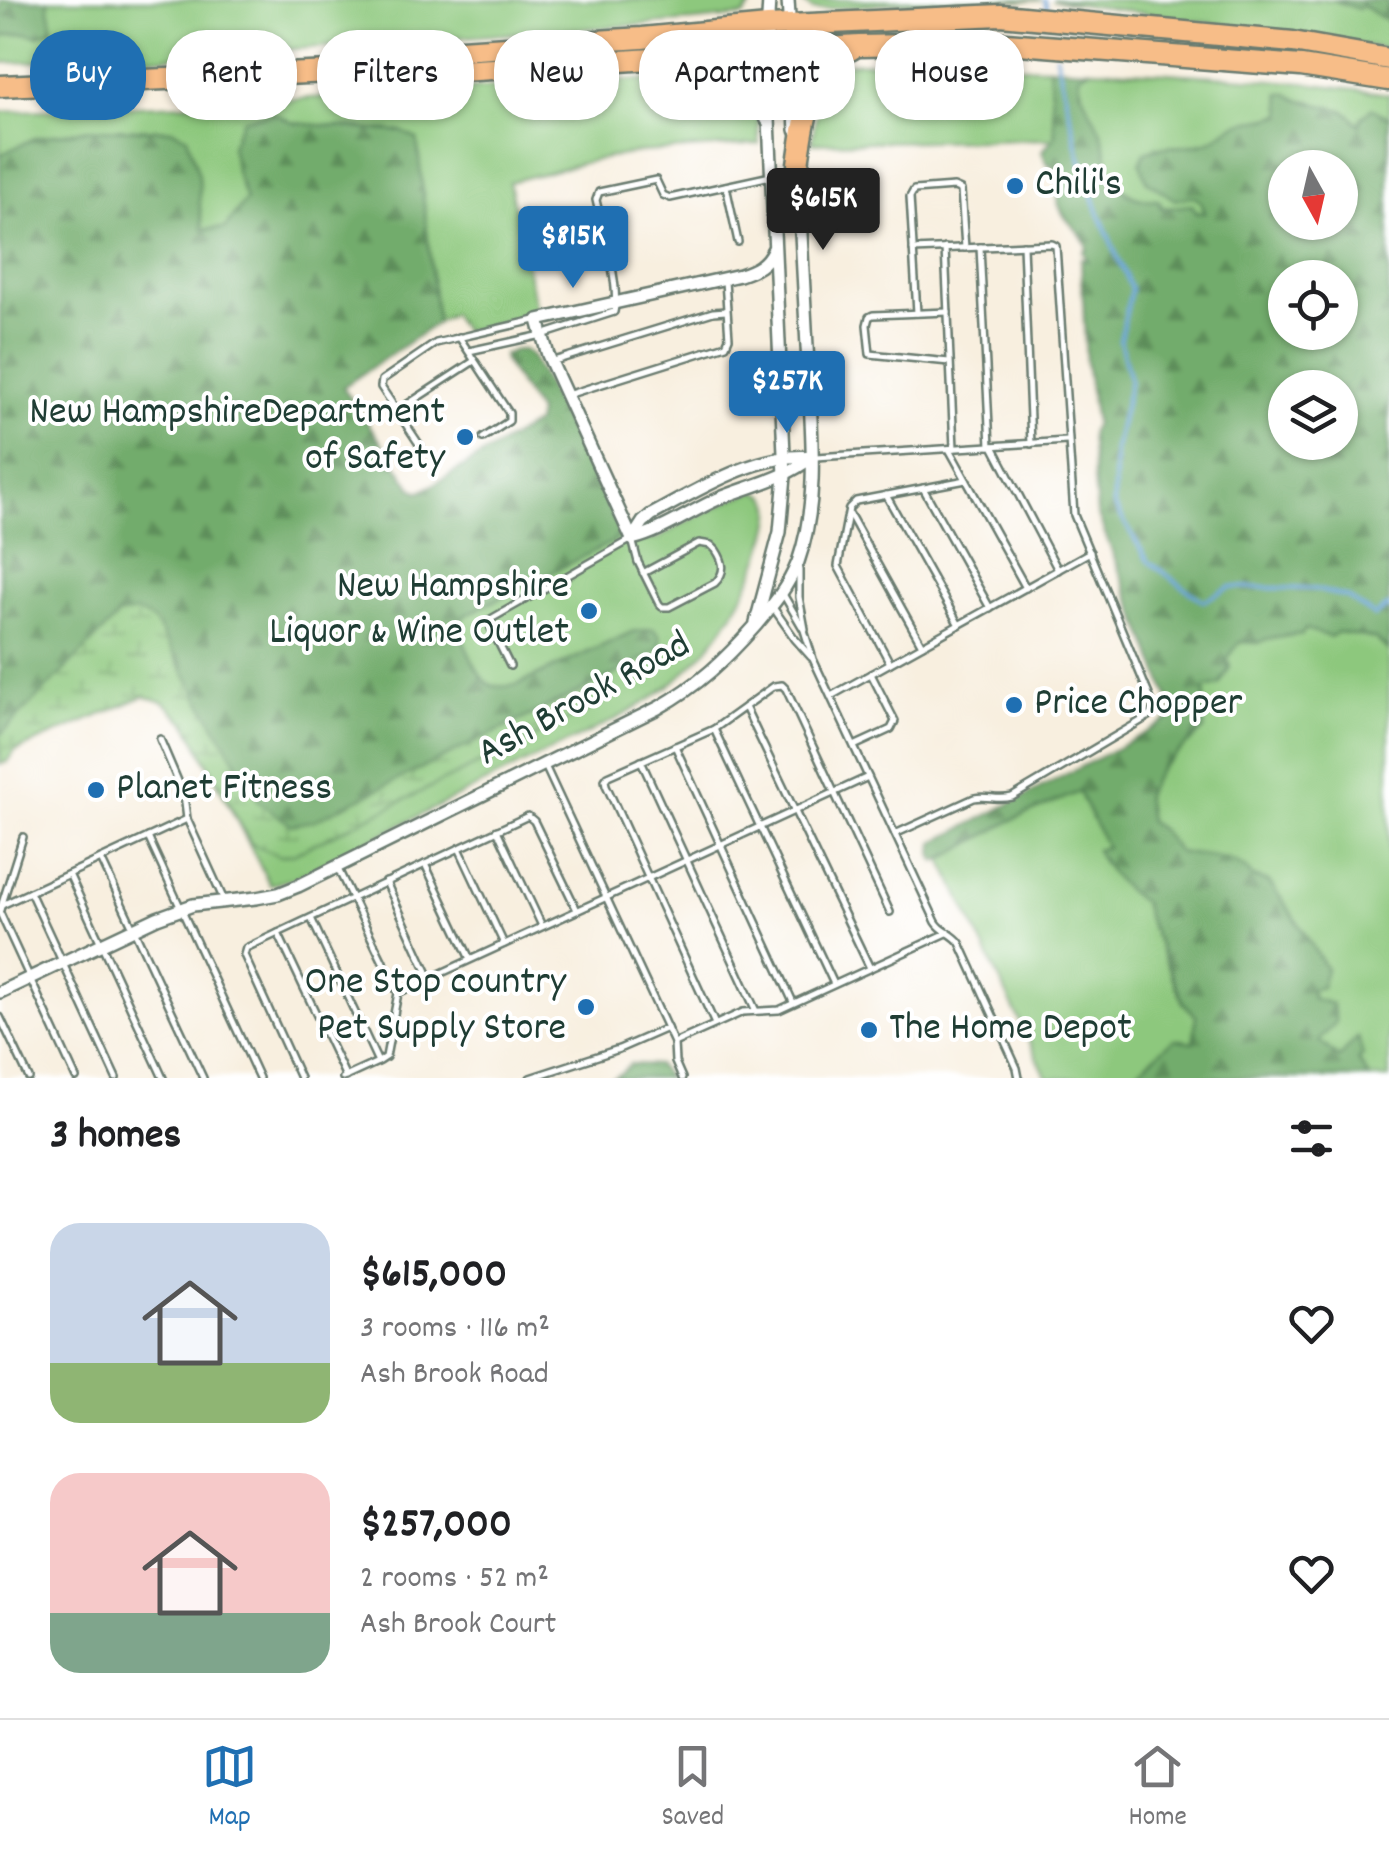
<!DOCTYPE html>
<html lang="en">
<head>
<meta charset="utf-8">
<style>
	:root { --surface:#fff; --page:#f2f2f2; --text:#202124; --muted:#757577; --line:#e0e0e0; --accent:#1f6fb2 }
	body { margin:0; font-family:Dekko,sans-serif; background:var(--page); color:var(--text); height:100vh; display:flex; flex-direction:column; font-size:38px; white-space:nowrap }
	* { box-sizing:border-box; margin:0 }
	p { font-size:32px; color:var(--muted) }
	.icon { flex:none; width:55px; height:55px; fill:none; stroke:currentColor; stroke-width:2; stroke-linecap:round; stroke-linejoin:round }
	.map { position:relative; height:1078px; overflow:hidden }
	.sheet { display:flex; flex-direction:column; background:var(--surface); flex:1 }
	.sheet>* { flex:none }
	.guide { position:absolute; left:30px; top:30px; width:1330px; height:90px; display:flex; gap:20px }
	.needle { width:65px; rotate:172deg }
	.buttons { position:absolute; left:1268px; top:150px; display:grid; gap:20px }
	.buttons a { display:grid; place-items:center; width:90px; height:90px; border-radius:50%; background:var(--surface); box-shadow:0 2px 8px #0004; font-size:50px }
	.price { position:absolute; translate:-50% -85px; padding:0 22px; border-radius:10px; background:var(--accent); color:#fff; font-size:32px; line-height:65px; filter:drop-shadow(0 2px 5px #0008) }
	.price::after { content:''; position:absolute; left:50%; top:60px; width:30px; height:22px; margin-left:-15px; background:inherit; clip-path:polygon(0 0,100% 0,50% 100%) }
	.price.active { background:#222; color:#fff }
	ul { padding:0; list-style:none }
	li { display:flex; align-items:center; gap:30px; height:250px; padding:0 50px }
	li span { display:grid; place-items:center; flex:none; width:280px; height:200px; border-radius:30px; color:#555 }
	li>.icon { margin-inline-start:auto }
	span .icon { width:120px; height:120px; fill:#fffc; stroke-width:1 }
	li b { font-size:42px }
	h2 { display:flex; justify-content:space-between; align-items:center; height:120px; padding:0 50px; font-size:42px }
	.pill { padding:0 35px; border-radius:40px; background:var(--surface); box-shadow:0 2px 8px #0004; font-size:35px; line-height:90px }
	.pill.active { background:var(--accent); color:#fff }
	.tabs { display:flex; justify-content:space-around; align-items:center; height:140px; border-top:2px solid var(--line); background:var(--surface); font-size:28px; color:var(--muted) }
	.tabs a { display:grid; justify-items:center; gap:5px }
	.tabs .active { color:var(--accent) }
	.map>svg:first-child { display:block }
</style>
</head>
<body>
<div class="map">
<svg width="1389" height="1078" viewBox="0 0 1389 1078">
	<defs>
		<pattern id="forest-firs" width="22" height="20" patternUnits="userSpaceOnUse" patternTransform="scale(2.5)"><rect width="22" height="20" fill="#72ac6c"/><path d="M5 1l3.5 6h-7zM16 11l3.5 6h-7z" fill="#5d8d5a"/></pattern>
		<pattern id="wetland-marsh" width="20" height="14" patternUnits="userSpaceOnUse" patternTransform="scale(2.5)"><rect width="20" height="14" fill="#8dc87d"/><path d="M1 5h8M5 5V1M11 12h8M15 12V8" fill="none" stroke="#73a467"/></pattern>
	</defs>
	<rect width="100%" height="100%" fill="#fff"/>
	<filter id="ink" filterUnits="userSpaceOnUse"><feTurbulence type="fractalNoise" baseFrequency=".01" numOctaves="2"/><feDisplacementMap in="SourceGraphic" scale="20" xChannelSelector="R" yChannelSelector="G"/><feConvolveMatrix kernelMatrix="1 2 1 2 8 2 1 2 1" color-interpolation-filters="sRGB"/></filter>
	<filter id="wash" filterUnits="userSpaceOnUse"><feTurbulence type="fractalNoise" baseFrequency=".0048" numOctaves="4" result="noise"/><feDisplacementMap in="SourceGraphic" scale="40" xChannelSelector="R" yChannelSelector="G"/><feGaussianBlur stdDeviation="2.25" result="paint"/><feColorMatrix in="noise" values="0 0 0 0 0 0 0 0 0 0 0 0 0 0 0 0 0 1.4 0 .05"/><feComposite in="paint" operator="in"/></filter>
	<g filter="url(#wash)">
		<rect width="100%" height="100%" fill="#f8efdf"/>
		<g fill="#8dc87d" stroke="#568258" stroke-width="2.5">
			<path d="M48 0H753V4L743 16 694 21 195 56 0 63 2 36 25 33 39 36 48 10Z"/>
			<path d="M800 0H1042L886 4 812 10Z"/>
			<path d="M1052 0H1334L1344 5 1360 4 1389 22V49Z"/>
			<path d="M883 63 1049 67 1055 136 1052 139 812 143C815 122 820 73 843 65 854 61 872 63 883 63Z"/>
			<path d="M1091 69C1191 75 1290 78 1389 94V118L1384 116 1360 126 1343 110 1321 107 1312 101 1304 102 1280 94 1283 114C1268 120 1253 120 1237 125 1227 128 1220 136 1210 141 1200 145 1166 148 1156 147L1193 196 1200 201 1205 214 1178 206C1168 211 1162 209 1155 199 1136 201 1126 194 1115 178 1114 176 1107 167 1107 165 1104 154 1106 144 1101 133 1093 113 1079 97 1078 74Z"/>
			<path d="M609 80H689L732 88 740 94 758 118 759 144 641 152 591 161 509 182 537 314 464 332 452 314 437 323 417 140 403 132 293 123 273 113 236 171 246 200 225 228 203 230 200 209 199 176 187 137 173 130 91 129 35 138 0 155V112L278 100Z"/>
			<path d="M756 491C778 497 773 516 768 534 751 591 722 641 676 680 636 714 584 734 537 757 455 798 373 838 292 879L270 885 187 724 164 702 144 696 15 751 7 762 0 764V735L119 615 313 821 635 664 660 648V636L653 629 632 632 517 685C509 686 498 688 490 685 478 679 460 637 459 623L464 616 614 541 618 534 632 539H657L680 525 735 498Z"/>
			<path d="M1306 629 1330 637 1338 632 1376 639 1389 651V1078H1369L1358 1059V1038L1339 1058 1318 1041 1311 990 1326 969 1295 918 1269 882 1178 852 1162 831 1149 822 1145 795 1160 768 1203 730 1205 688 1240 641C1261 643 1281 636 1302 634Z"/>
			<path d="M1079 792 1107 848 1096 850C1106 871 1124 890 1143 902L1149 922 1183 1003 1196 1016 1195 1042 1174 1040 1129 1078H1047L942 860 1016 818Z"/>
		</g>
		<g fill="url(#forest-firs)" stroke="#487450" stroke-width="2.5" fill-rule="evenodd">
			<path d="M0 0H48C48 12 53 18 52 30L38 36 25 33 2 36 0 43Z"/>
			<path d="M1334 0H1389V22L1361 4 1358 9Z"/>
			<path d="M1049 67 1091 69 1079 74C1079 97 1093 112 1101 132 1110 155 1103 170 1123 190 1134 201 1147 199 1160 201V207C1171 210 1181 205 1192 205L1196 213H1205L1200 201 1193 196 1175 200 1147 181 1140 163 1145 152C1164 143 1187 150 1208 142 1218 138 1225 129 1235 125 1251 119 1267 121 1283 114L1280 94C1294 92 1290 99 1302 101 1310 103 1343 108 1349 114 1353 117 1355 122 1360 125L1361 118 1371 108 1389 118V651L1376 639 1338 632 1330 637 1306 629 1302 634 1274 637 1257 643 1240 642 1227 659 1230 667 1219 685 1205 688 1204 730 1160 768 1145 795 1149 822 1162 831 1178 852C1202 857 1239 854 1253 878L1269 882 1295 918 1326 969 1321 987 1311 990 1312 998 1332 1004 1336 1022 1319 1041 1339 1058 1358 1037 1363 1056 1358 1060 1369 1078H1129L1174 1039 1194 1042 1196 1016 1184 1003 1149 922 1143 902C1124 890 1106 870 1096 850L1106 847 1079 792 1016 818 936 862 933 854 934 843 1144 734 1169 719 1173 710 1097 513 1090 433 1095 423 1086 363 1081 258 1088 261 1083 252 1087 248C1084 231 1064 223 1059 205 1055 194 1061 183 1060 171 1049 168 1045 161 1042 151L1055 136ZM1285 168H1340V222H1285ZM1285 278H1340V332H1285ZM1285 388H1340V442H1285Z"/>
			<path d="M273 113 293 123 403 132 417 139 437 323 343 387 413 489 421 492 536 423 538 413 504 361 503 355 515 350H524L532 357 618 526V534L614 541 464 616 459 623C460 637 478 678 490 685 498 688 509 686 517 685L632 632 653 629 660 636V648L635 664 313 821 291 825 260 804 159 629 119 616 0 735V155L35 138 91 129 173 130 187 137 199 176 200 209 203 229 225 228 246 200 236 171 231 146 243 119Z"/>
			<path d="M630 1064 657 1065 668 1078H611L622 1072Z"/>
		</g>
		<path fill="url(#wetland-marsh)" stroke="#568258" stroke-width="2.5" d="M137 612 153 620 159 629 260 803 291 825 313 821 604 680 611 682C611 701 601 704 585 712L293 854 280 856 251 844 187 724 164 702 144 696 15 751 7 762 0 764V735L119 615Z"/>
		<g fill="none" stroke-linecap="round" stroke-linejoin="round">
			<g stroke="#66a3d7" stroke-width="4">
				<path d="M1045 0 1047 11"/>
				<path d="M1056 55 1080 158 1098 211 1131 289 1120 341 1130 380 1115 449 1114 505 1148 561 1203 601 1230 587 1314 589 1348 598 1374 616 1389 606"/>
			</g>
		</g>
	</g>
	<g filter="url(#ink)">
		<g fill="none" stroke-linecap="round" stroke-linejoin="round">
			<defs>
				<g id="lane">
					<path d="M726 186 738 242"/>
					<path d="M1023 245 1031 444"/>
					<path d="M980 247 990 446"/>
					<path d="M945 248 954 448"/>
					<path d="M948 312 873 315 869 317 867 325 870 354 949 362"/>
					<path d="M917 313 910 197 914 190 954 187 961 190 965 248"/>
					<path d="M459 337 509 413V421L483 438"/>
					<path d="M469 351 542 335 614 312C621 287 602 227 596 200L599 192 656 180 663 195 670 198 771 176"/>
					<path d="M554 361 713 312 726 311"/>
					<path d="M567 395 726 345 729 338 725 281"/>
					<path d="M397 411 474 361"/>
					<path d="M993 446 1058 570"/>
					<path d="M421 447 381 387 382 380 436 343 535 320"/>
					<path d="M949 449 1026 588"/>
					<path d="M816 457 1067 441"/>
					<path d="M923 488 990 608"/>
					<path d="M886 495 959 625"/>
					<path d="M850 515 922 645"/>
					<path d="M799 570V597L805 629"/>
					<path d="M783 594 804 630 813 659 936 922C942 932 953 933 960 943L1017 1068 1019 1078"/>
					<path d="M772 606 795 639 811 657"/>
					<path d="M890 663 838 566 849 508 856 501 966 480"/>
					<path d="M510 666 491 628V619L632 539 638 562C645 576 652 590 659 604L662 607H669L715 583C726 572 724 562 716 550L711 545 699 543 643 573"/>
					<path d="M831 696 1090 552"/>
					<path d="M745 707 870 968"/>
					<path d="M714 729 834 984"/>
					<path d="M160 739 184 795 187 819 223 898"/>
					<path d="M675 746 793 1002"/>
					<path d="M854 746 891 729 895 721 871 674"/>
					<path d="M641 761 756 1011"/>
					<path d="M546 768 674 1043 675 1062 682 1078"/>
					<path d="M497 830 542 926"/>
					<path d="M895 834 974 798C987 795 998 801 1012 797L1151 715 1154 707 1074 515 1056 246 1052 244 913 250"/>
					<path d="M148 837 259 1078"/>
					<path d="M459 848 504 944"/>
					<path d="M101 859 203 1078"/>
					<path d="M425 864 470 959"/>
					<path d="M338 869 398 993 386 1057 380 1061 343 1078"/>
					<path d="M69 874 163 1078"/>
					<path d="M386 882 430 978"/>
					<path d="M30 892 116 1078"/>
					<path d="M2 905 187 819"/>
					<path d="M0 910 23 837"/>
					<path d="M0 913 76 1078"/>
					<path d="M311 918 378 1062"/>
					<path d="M278 933 346 1077"/>
					<path d="M398 993 868 777"/>
					<path d="M0 1017 29 1078"/>
					<path d="M715 1024 606 785 605 780 608 776 714 729 774 686 782 685 786 689 890 912"/>
					<path d="M674 1043 743 1012 779 1010 947 933"/>
					<path d="M300 1078 244 955 246 948 528 816 534 821 577 910"/>
					<path d="M530 1078 619 1049 667 1028"/>
				</g>
				<g id="street">
					<path d="M788 0 796 130"/>
					<path d="M678 65C721 70 747 79 767 120"/>
					<path d="M632 539 548 355 538 320 740 275C755 270 766 265 773 250"/>
					<path d="M632 539 643 522 651 515C696 491 760 451 812 457"/>
					<path d="M632 539C663 531 689 512 718 499 751 485 783 480 812 457"/>
					<path d="M756 622 780 532 785 476 766 52 769 0"/>
					<path d="M0 992 157 918 193 905 256 898 278 894 298 886 658 708C699 685 725 660 756 625 773 605 788 587 798 562 820 500 811 429 808 365 804 296 801 228 797 159"/>
				</g>
				<g id="highway">
					<path d="M373 63 430 52 642 38 768 26 1001 15 1293 42 1389 59"/>
					<path d="M0 86 332 72H444L859 46 1006 43 1301 66 1389 80"/>
					<path d="M798 164C804 123 809 67 852 49"/>
				</g>
			</defs>
			<use href="#lane" stroke="#6b7b70" stroke-width="10"/>
			<use href="#street" stroke="#6b7b70" stroke-width="16"/>
			<use href="#highway" stroke="#6b7b70" stroke-width="25"/>
			<use href="#lane" stroke="#fff" stroke-width="5"/>
			<use href="#street" stroke="#fff" stroke-width="11"/>
			<use href="#highway" stroke="#f7bd88" stroke-width="20"/>
		</g>
	</g>
	<g fill="#1f6fb2" stroke="#fff" stroke-width="4">
		<circle cx="1015" cy="186" r="10"/>
		<circle cx="465" cy="437" r="10"/>
		<circle cx="589" cy="611" r="10"/>
		<circle cx="1014" cy="705" r="10"/>
		<circle cx="96" cy="790" r="10"/>
		<circle cx="586" cy="1007" r="10"/>
		<circle cx="869" cy="1030" r="10"/>
	</g>
	<g text-anchor="middle" dominant-baseline="central" stroke-width="8" stroke-linejoin="round" paint-order="stroke">
		<g font-size="40" fill="#1f3d34" stroke="#fff" text-anchor="start">
			<text x="1035" y="186">Chili's</text>
			<text x="445" y="414" text-anchor="end">New HampshireDepartment<tspan x="445" dy="46">of Safety</tspan></text>
			<text x="569" y="588" text-anchor="end">New Hampshire<tspan x="569" dy="46">Liquor &amp; Wine Outlet</tspan></text>
			<text x="1034" y="705">Price Chopper</text>
			<text x="116" y="790">Planet Fitness</text>
			<text x="566" y="984" text-anchor="end">One Stop country<tspan x="566" dy="46">Pet Supply Store</tspan></text>
			<text x="889" y="1030">The Home Depot</text>
		</g>
		<g font-size="40" fill="#1f3d34" stroke="#fff">
			<text transform="translate(585 701) rotate(-29)">Ash Brook Road</text>
		</g>
	</g>
</svg>
<div class="buttons">
<a><svg class="needle" viewBox="-14 -14 28 28"><path d="M0-13l5 13h-10z" fill="#e53935"/><path d="M0 13l5-13h-10z" fill="#757577"/></svg></a>
<a><svg class="icon" aria-label="locate" viewBox="0 0 24 24"><circle cx="12" cy="12" r="6"/><path d="M12 2v4M12 18v4M2 12h4M18 12h4"/></svg></a>
<a><svg class="icon" aria-label="layers" viewBox="0 0 24 24"><path d="M12 4l9 5-9 5-9-5zM3 14l9 5 9-5"/></svg></a>
</div>
<b class="price active" style="left:823px;top:253px">$615K</b>
<b class="price" style="left:573px;top:291px">$815K</b>
<b class="price" style="left:787px;top:436px">$257K</b>
<div class="guide">
<a class="pill active">Buy</a>
<a class="pill">Rent</a>
<a class="pill">Filters</a>
<a class="pill">New</a>
<a class="pill">Apartment</a>
<a class="pill">House</a>
</div>
</div>
<section class="sheet">
<h2>3 homes<svg class="icon" aria-label="filters" viewBox="0 0 24 24"><path d="M4 7h16M4 17h16"/><circle cx="9" cy="7" r="2"/><circle cx="15" cy="17" r="2"/></svg></h2>
<ul>
<li><span style="background:linear-gradient(#c9d6e8 70%,#8fb573 0)"><svg class="icon" aria-label="home" viewBox="0 0 24 24"><path d="M3 11l9-7 9 7M6 9v11h12V9"/></svg></span><div><b>$615,000</b><p>3 rooms · 116 m²</p><p>Ash Brook Road</p></div><svg class="icon" aria-label="heart" viewBox="0 0 24 24"><path d="M12 20l-8-8c-3-5 5-10 8-4 3-6 11-1 8 4z"/></svg></li>
<li><span style="background:linear-gradient(#f6c9c9 70%,#7fa58c 0)"><svg class="icon" aria-label="home" viewBox="0 0 24 24"><path d="M3 11l9-7 9 7M6 9v11h12V9"/></svg></span><div><b>$257,000</b><p>2 rooms · 52 m²</p><p>Ash Brook Court</p></div><svg class="icon" aria-label="heart" viewBox="0 0 24 24"><path d="M12 20l-8-8c-3-5 5-10 8-4 3-6 11-1 8 4z"/></svg></li>
</ul>
</section>
<nav class="tabs">
<a class="active"><svg class="icon" aria-label="map" viewBox="0 0 24 24"><path d="M3 6l6-2 6 2 6-2v14l-6 2-6-2-6 2zM9 4v14M15 6v14"/></svg>Map</a>
<a><svg class="icon" aria-label="saved" viewBox="0 0 24 24"><path d="M7 4h10v16l-5-4-5 4z"/></svg>Saved</a>
<a><svg class="icon" aria-label="home" viewBox="0 0 24 24"><path d="M3 11l9-7 9 7M6 9v11h12V9"/></svg>Home</a>
</nav>
</body>
</html>
